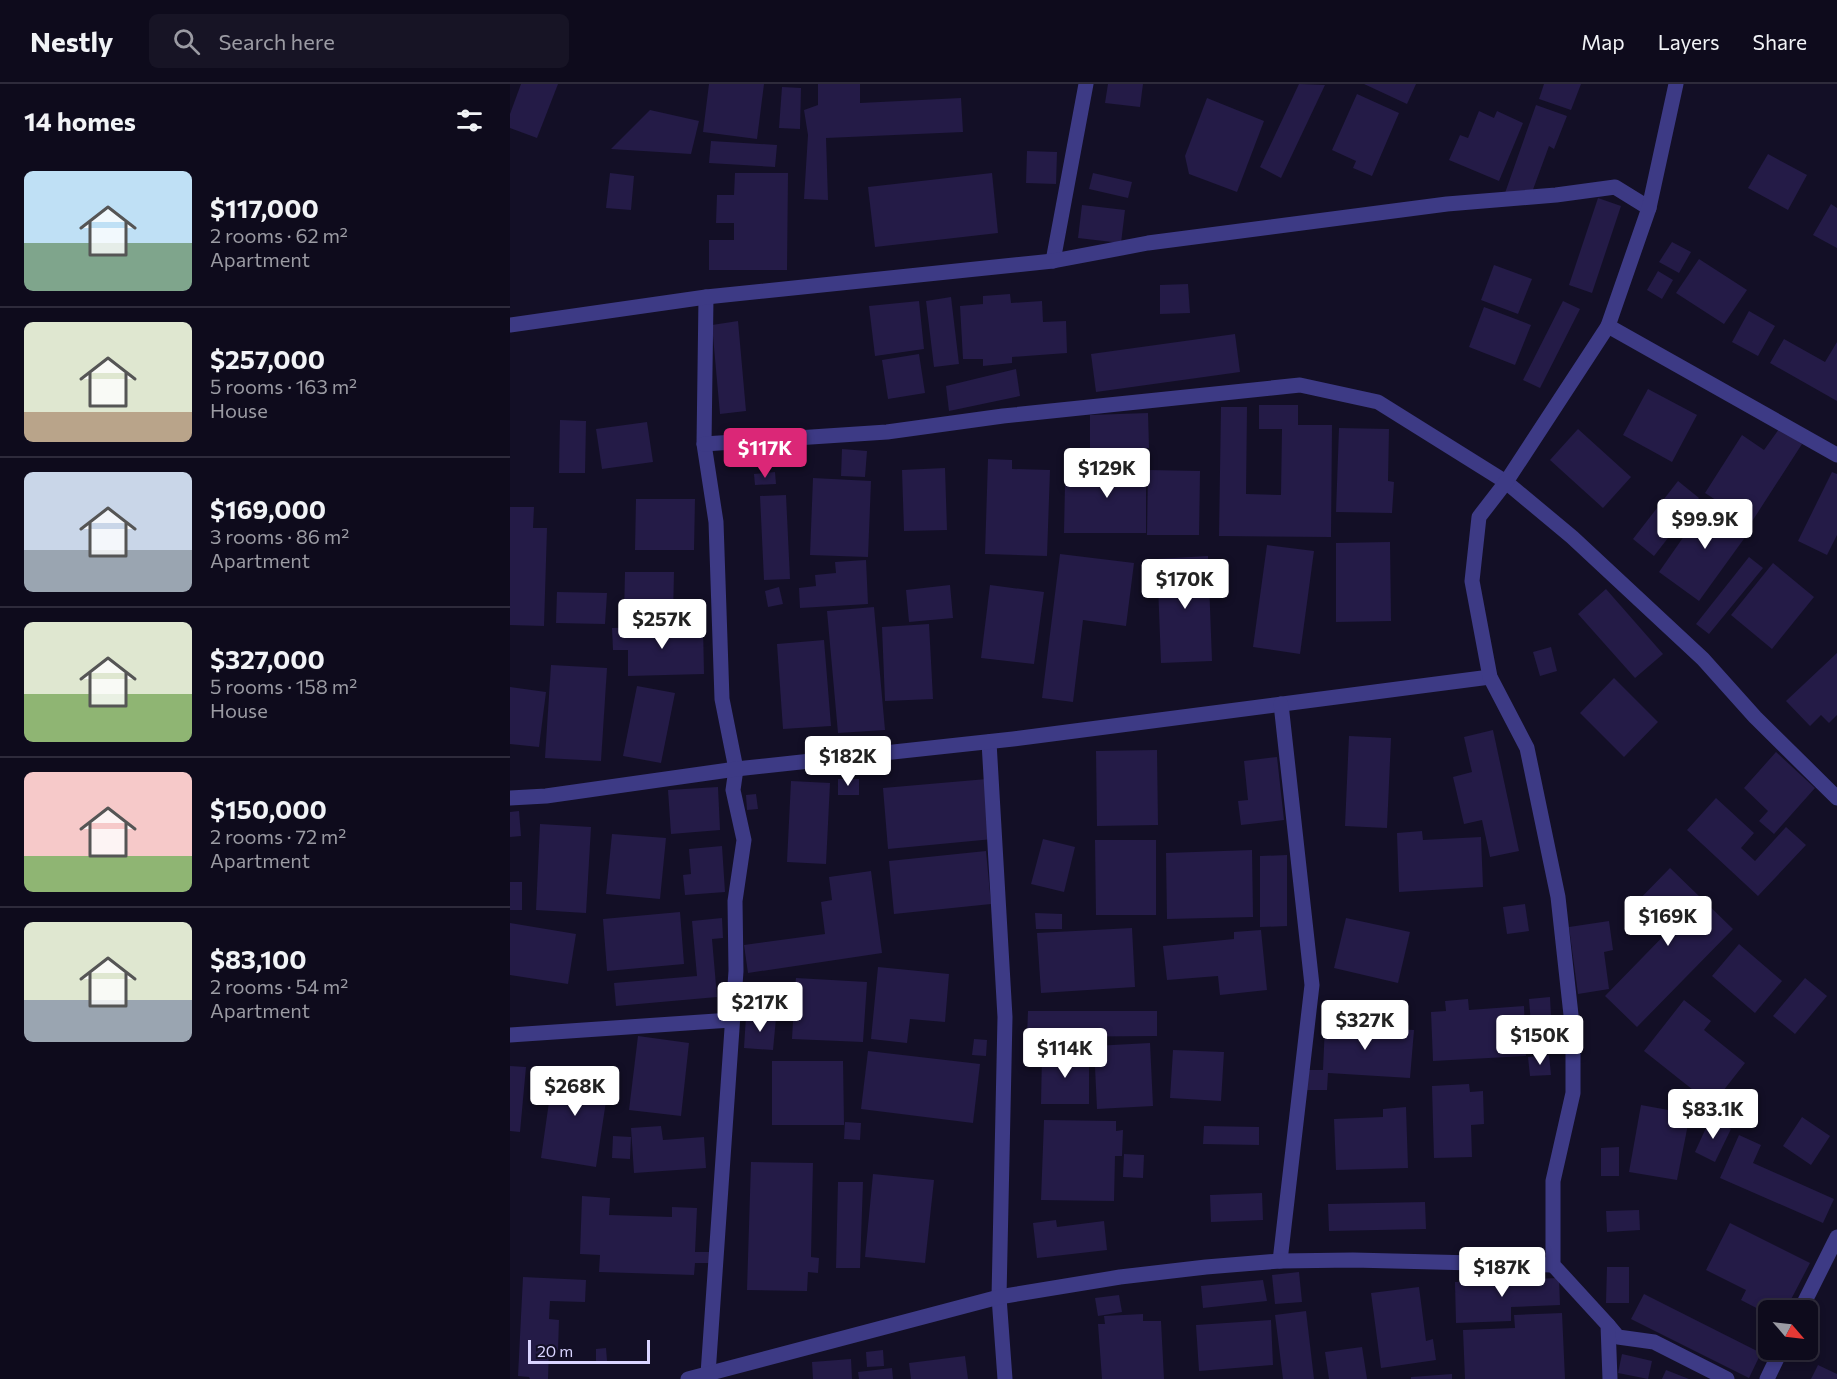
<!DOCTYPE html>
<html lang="en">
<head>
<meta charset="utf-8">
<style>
	:root { --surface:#0e0b1c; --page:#171425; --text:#f1f3f6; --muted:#9b9ba3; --line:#2e2b3b; --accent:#db2777 }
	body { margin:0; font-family:Commissioner,sans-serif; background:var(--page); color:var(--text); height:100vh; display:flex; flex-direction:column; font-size:22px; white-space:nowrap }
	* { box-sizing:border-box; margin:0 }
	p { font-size:20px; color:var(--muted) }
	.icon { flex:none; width:33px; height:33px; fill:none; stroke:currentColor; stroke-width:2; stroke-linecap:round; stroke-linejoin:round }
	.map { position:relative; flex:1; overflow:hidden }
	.side { display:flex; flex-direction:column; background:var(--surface); width:510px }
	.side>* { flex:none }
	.needle { width:39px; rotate:118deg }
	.controls { position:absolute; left:1248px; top:1216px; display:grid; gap:12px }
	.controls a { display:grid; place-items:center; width:60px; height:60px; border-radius:9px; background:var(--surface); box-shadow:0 3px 9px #0003,0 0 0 2px var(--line); font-size:30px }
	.scale { position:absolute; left:18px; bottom:15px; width:122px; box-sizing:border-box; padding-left:6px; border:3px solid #d9d4ff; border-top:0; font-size:16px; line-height:21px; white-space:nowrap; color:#d9d4ff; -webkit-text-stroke:4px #130f26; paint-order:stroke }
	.price { position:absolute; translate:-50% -51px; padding:0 14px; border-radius:6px; background:#fff; color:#222; font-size:20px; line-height:39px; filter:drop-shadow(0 2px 3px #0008) }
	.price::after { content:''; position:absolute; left:50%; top:36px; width:18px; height:14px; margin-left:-9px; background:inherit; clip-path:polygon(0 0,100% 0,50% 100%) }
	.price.selected { background:var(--accent); color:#fff }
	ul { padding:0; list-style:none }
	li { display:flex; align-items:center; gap:18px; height:150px; padding:0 24px }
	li+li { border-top:2px solid var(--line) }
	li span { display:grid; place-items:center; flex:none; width:168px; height:120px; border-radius:9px; color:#555 }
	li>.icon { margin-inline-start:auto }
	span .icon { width:72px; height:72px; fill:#fffc; stroke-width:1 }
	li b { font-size:26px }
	h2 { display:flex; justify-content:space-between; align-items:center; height:72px; padding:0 24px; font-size:26px }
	header { display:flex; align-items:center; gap:36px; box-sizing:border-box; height:84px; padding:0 30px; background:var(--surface); border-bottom:2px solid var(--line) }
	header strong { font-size:28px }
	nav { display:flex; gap:33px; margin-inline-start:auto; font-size:21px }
	.search { width:420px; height:54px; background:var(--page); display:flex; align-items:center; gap:15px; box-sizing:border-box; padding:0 21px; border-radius:9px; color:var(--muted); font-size:22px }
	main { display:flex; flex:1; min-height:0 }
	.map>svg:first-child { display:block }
</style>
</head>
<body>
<header>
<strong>Nestly</strong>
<div class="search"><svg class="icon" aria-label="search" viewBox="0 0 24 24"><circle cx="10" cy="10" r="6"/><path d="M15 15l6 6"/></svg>Search here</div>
<nav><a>Map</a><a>Layers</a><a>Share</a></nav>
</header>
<main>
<section class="side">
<h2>14 homes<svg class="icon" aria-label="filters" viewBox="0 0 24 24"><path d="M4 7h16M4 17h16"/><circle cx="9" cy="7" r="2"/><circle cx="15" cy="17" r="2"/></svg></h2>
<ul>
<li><span style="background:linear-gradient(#bfe0f5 60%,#7fa58c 0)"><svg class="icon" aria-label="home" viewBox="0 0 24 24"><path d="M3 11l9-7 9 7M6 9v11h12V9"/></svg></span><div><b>$117,000</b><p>2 rooms · 62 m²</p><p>Apartment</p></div></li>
<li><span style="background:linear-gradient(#dfe7d0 75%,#b9a48a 0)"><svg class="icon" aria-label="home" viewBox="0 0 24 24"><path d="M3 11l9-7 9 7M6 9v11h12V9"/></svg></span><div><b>$257,000</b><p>5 rooms · 163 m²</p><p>House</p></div></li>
<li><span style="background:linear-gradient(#c9d6e8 65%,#9aa5b1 0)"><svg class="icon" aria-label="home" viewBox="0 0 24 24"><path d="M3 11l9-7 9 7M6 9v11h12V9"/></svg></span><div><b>$169,000</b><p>3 rooms · 86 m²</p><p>Apartment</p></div></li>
<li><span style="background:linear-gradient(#dfe7d0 60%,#8fb573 0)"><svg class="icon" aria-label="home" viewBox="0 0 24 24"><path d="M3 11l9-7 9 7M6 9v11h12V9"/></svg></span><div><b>$327,000</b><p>5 rooms · 158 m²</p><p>House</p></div></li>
<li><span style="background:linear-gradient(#f6c9c9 70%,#8fb573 0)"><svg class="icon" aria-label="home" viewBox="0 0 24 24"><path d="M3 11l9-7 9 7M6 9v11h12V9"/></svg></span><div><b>$150,000</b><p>2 rooms · 72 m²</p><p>Apartment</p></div></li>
<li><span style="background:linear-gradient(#dfe7d0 65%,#9aa5b1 0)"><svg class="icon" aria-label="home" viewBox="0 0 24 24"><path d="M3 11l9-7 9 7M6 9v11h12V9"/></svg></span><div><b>$83,100</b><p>2 rooms · 54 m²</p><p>Apartment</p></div></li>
</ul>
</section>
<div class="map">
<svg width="1327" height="1295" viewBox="0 0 1327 1295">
	<rect width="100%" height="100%" fill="#130f26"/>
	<g fill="#241b47">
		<path d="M11 0H48L27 54 0 44V30Z"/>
		<path d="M199 0H254L247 55 193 48Z"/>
		<path d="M308 0H350V19L451 14 453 48 316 54 318 116 294 115 298 51 294 26 308 21Z"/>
		<path d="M598 0H633L630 23 595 19Z"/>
		<path d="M789 0 815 1 771 94 750 83Z"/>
		<path d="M854 0H906L897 20Z"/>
		<path d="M1034 0H1071L1061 26 1029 15Z"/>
		<path d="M272 3 291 4 290 45 269 44Z"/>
		<path d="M847 10 889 29 862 92 843 84 846 77 822 66Z"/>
		<path d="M697 14 754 37 727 108 679 90 675 72Z"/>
		<path d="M1026 21 1057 32 1044 65 1039 62 1021 111 995 109Z"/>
		<path d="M140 26 189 37 181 70 101 65Z"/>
		<path d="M969 27 984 34 987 27 1013 39 989 97 939 76 950 51 958 54Z"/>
		<path d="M201 57 267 61 265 83 199 79Z"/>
		<path d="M517 67 547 68 546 100 516 99Z"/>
		<path d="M1258 70 1297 91 1278 126 1238 104Z"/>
		<path d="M100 89 124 92 121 126 96 124Z"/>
		<path d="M225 89H278L277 186H199V156H224V139H206L207 111H224Z"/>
		<path d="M482 89 488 149 365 163 358 103Z"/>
		<path d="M583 89 622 98 618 114 579 105Z"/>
		<path d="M1088 114 1111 122 1082 209 1059 201Z"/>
		<path d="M1321 120 1327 124V164L1303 151Z"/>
		<path d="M572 121 615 126 611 159 568 154Z"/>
		<path d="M1162 158 1181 168 1169 189 1149 178Z"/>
		<path d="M1189 175 1237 206 1214 240 1166 209Z"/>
		<path d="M984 181 1022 195 1008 230 971 216Z"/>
		<path d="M1148 187 1163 196 1152 215 1137 206Z"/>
		<path d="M678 200 680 229 650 230V201Z"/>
		<path d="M500 210 501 219 532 217 533 238 556 237 557 269 502 273V279L473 282V275H453L450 222 473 220V212Z"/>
		<path d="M441 213 449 280 424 283 416 217Z"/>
		<path d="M409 217 414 265 365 272 359 222Z"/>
		<path d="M1053 217 1070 225 1030 304 1013 296Z"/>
		<path d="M974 223 1021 241 1005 281 959 263Z"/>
		<path d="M1239 227 1265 242 1248 272 1222 258Z"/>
		<path d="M228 237 236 327 210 330 202 241Z"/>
		<path d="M725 250 730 288 586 308 581 270Z"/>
		<path d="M1274 255 1315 278 1327 258V317L1260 279Z"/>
		<path d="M409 270 415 309 378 315 372 276Z"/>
		<path d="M506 285 510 312 439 327 436 302Z"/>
		<path d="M1138 305 1187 331 1162 378 1113 351Z"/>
		<path d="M749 321H788V341H822L821 453 709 452 711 323H737L736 410 771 411 772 345H749Z"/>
		<path d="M638 329 639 364 580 365V331Z"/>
		<path d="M50 336 76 337 75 389H49Z"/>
		<path d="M137 338 143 378 92 385 86 345Z"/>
		<path d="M829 344 879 345 878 397 884 398 882 429 826 428Z"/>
		<path d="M1068 345 1121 393 1093 424 1040 376Z"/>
		<path d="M1269 345 1292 360 1241 439 1195 409 1232 351 1254 366Z"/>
		<path d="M332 365 357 367 355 393 331 392Z"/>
		<path d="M478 375 502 376V385L540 386 537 472 475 470Z"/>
		<path d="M636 378V449H554L555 401 570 400V379Z"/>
		<path d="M435 384 437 446 394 447 392 386Z"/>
		<path d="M638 386 690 387 689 451H637Z"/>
		<path d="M265 388 266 400 245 401 244 390Z"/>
		<path d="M1322 388 1327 390V451L1317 471 1288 457Z"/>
		<path d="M303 394 361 397 358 473 300 471Z"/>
		<path d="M1168 397 1189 414 1144 472 1123 455Z"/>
		<path d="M276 411 280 495 254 496 250 412Z"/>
		<path d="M126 415H185L184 466H125Z"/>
		<path d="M1200 415 1241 445 1189 517 1149 488Z"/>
		<path d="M0 423H24L23 444H37L34 542 0 541Z"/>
		<path d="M880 458 881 537 826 538V459Z"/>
		<path d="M757 461 804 467 790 570 743 563Z"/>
		<path d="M550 470 624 479 616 542 573 536 563 618 532 614Z"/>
		<path d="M698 472 702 577 651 579 647 475Z"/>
		<path d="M1239 473 1253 484 1199 550 1186 540Z"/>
		<path d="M356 476 358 520 290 524 289 504 306 502 305 491 326 489 325 478Z"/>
		<path d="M1263 479 1304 513 1262 565 1221 531Z"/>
		<path d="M115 488H164L163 532H114Z"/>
		<path d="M440 501 443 534 399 538 396 506Z"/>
		<path d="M480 501 534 508 524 580 471 574Z"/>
		<path d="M269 503 273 520 258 523 255 507Z"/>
		<path d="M1096 505 1153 570 1125 594 1068 530Z"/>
		<path d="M47 508 97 509 95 540 46 539Z"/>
		<path d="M364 523 375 646 328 649 317 527Z"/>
		<path d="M419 540 423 615 375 617 372 543Z"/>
		<path d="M193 542 194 590 118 592V566H103L102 544Z"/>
		<path d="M314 556 321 642 273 645 267 560Z"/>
		<path d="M1041 563 1047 587 1030 592 1023 568Z"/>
		<path d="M1327 569V631L1319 639 1311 631 1300 642 1276 617Z"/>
		<path d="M41 581 97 584 91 677 35 674Z"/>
		<path d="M1104 594 1148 638 1114 673 1070 629Z"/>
		<path d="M127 602 165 609 151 679 113 672Z"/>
		<path d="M0 603 36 608 29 663 0 660Z"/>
		<path d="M983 646 1009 767 980 773 972 736 954 740 943 693 962 688 954 653Z"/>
		<path d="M839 652 881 654 877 744 835 742Z"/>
		<path d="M647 666 648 741 587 742 586 667Z"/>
		<path d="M1266 668 1305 704 1264 750 1249 737 1258 727 1234 704Z"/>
		<path d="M767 673 774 736 731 741 728 717 738 716 734 677Z"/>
		<rect x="328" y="695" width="21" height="16"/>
		<path d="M477 695 483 755 378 765 373 704Z"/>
		<path d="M281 697 320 699 316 780 277 778Z"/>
		<path d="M208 703 210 746 161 750 158 706Z"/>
		<path d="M246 710 248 725 237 726 236 711Z"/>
		<path d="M1206 714 1244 749 1231 764 1245 777 1276 743 1296 761 1248 812 1177 746Z"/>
		<path d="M9 727 11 752 0 753V728Z"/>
		<path d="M30 740 81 743 76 829 26 826Z"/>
		<path d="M912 747 913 756 971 753 973 803 889 808 887 749Z"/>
		<path d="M102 750 156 754 150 815 96 810Z"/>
		<path d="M533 755 565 763 554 808 521 800Z"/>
		<path d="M585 756H646V831H586Z"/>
		<path d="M212 762 215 808 175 811 173 791 181 790 179 765Z"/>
		<path d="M742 766 743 833 657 835 656 769Z"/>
		<path d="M476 767 481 820 384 830 379 777Z"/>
		<path d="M777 771V842L750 843V772Z"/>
		<path d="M1160 784 1223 845 1127 943 1095 912 1171 834 1163 827 1146 844 1123 822Z"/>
		<path d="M361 787 372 869 238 889 234 861 315 850 311 818 322 816 319 793Z"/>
		<rect x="0" y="798" width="12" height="28"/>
		<path d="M1015 820 1019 847 997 850 993 823Z"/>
		<path d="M170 828 174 880 97 887 93 835Z"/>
		<path d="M525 829 552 830V845H526Z"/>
		<path d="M212 834 213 854 202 855 207 913 106 922 104 899 187 892 182 837Z"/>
		<path d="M836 834 900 848 888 899 824 884Z"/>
		<path d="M1099 837 1103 866 1094 868 1099 905 1068 910 1059 843Z"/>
		<path d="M0 839 66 850 58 900 0 891Z"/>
		<path d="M622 844 625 903 531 909 527 849Z"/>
		<path d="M751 846 757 906 710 911 708 892 657 896 653 862 724 855V848Z"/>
		<path d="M1229 860 1272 897 1245 929 1202 892Z"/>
		<path d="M368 883 439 890 435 938 400 935 397 959 361 955Z"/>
		<path d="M286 894 357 898 353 958 282 955 283 937H274V914L284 913Z"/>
		<path d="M1295 894 1317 912 1285 950 1263 932Z"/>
		<path d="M1040 913 1042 952 1022 953 1019 915Z"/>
		<path d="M958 915 959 926 1014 922 1016 972 923 977 921 928 936 927 935 917Z"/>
		<path d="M1174 916 1201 937 1194 946 1235 979 1202 1021 1134 967Z"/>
		<path d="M518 927H647V952L517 953Z"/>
		<path d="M863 928 888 930V945L904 946 900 994 818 989 817 1006H796L797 986H813L815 941 862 944Z"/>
		<path d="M236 932 266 934 263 966 234 964Z"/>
		<path d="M128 952 179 959 171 1032 119 1026Z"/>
		<path d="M464 955 477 956 476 972 462 971Z"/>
		<path d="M640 959 643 1022 587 1025 584 962Z"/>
		<path d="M663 966 714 968 711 1017 660 1014Z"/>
		<path d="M358 967 470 980 463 1039 351 1025Z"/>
		<path d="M532 970H579V1020H531Z"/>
		<path d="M1039 971 1041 991 1020 992 1018 973Z"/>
		<path d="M262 977H333L334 1041H262Z"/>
		<path d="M0 982 16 983 10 1048 0 1047Z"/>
		<path d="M44 983 100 991 86 1083 31 1074Z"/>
		<path d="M959 1000 960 1008 973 1007 974 1040 961 1041 962 1073 924 1074 922 1002Z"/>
		<path d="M1131 1021 1180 1030 1167 1096 1119 1088Z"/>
		<path d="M896 1023 898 1084 826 1086 824 1035 873 1033V1025Z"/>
		<path d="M1292 1033 1320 1052 1301 1081 1273 1062Z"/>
		<path d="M1200 1035 1221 1045 1205 1078 1185 1068Z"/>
		<path d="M534 1036 606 1037V1047L613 1046 612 1072H605L604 1117 531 1116Z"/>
		<path d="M335 1038 351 1039 350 1056 334 1055Z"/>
		<path d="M151 1042 153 1056 194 1053 196 1084 124 1089 121 1044Z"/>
		<path d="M694 1042 749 1043V1061L693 1060Z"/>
		<path d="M1229 1051 1251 1061 1243 1079 1324 1115 1313 1139 1210 1094Z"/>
		<path d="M103 1052 121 1053 120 1075 102 1074Z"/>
		<path d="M1109 1063V1092H1091V1064Z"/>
		<path d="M614 1070 634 1071 633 1094 613 1093Z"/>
		<path d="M241 1078 303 1079 301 1173 309 1174 308 1189 298 1188 297 1207 237 1206Z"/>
		<path d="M363 1090 424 1096 415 1179 355 1173Z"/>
		<path d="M328 1098H353L350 1184H326Z"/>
		<path d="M752 1109 753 1136 701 1138 700 1111Z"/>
		<path d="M72 1112 100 1114 99 1131 162 1133V1123L187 1124 185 1168H205L204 1179H185L184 1191 89 1188 90 1171 70 1170Z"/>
		<path d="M915 1118 916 1145 819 1147 818 1120Z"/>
		<path d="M1129 1126 1130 1146 1097 1148 1096 1127Z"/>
		<path d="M546 1136 547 1143 594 1137 597 1166 527 1174 523 1139Z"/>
		<path d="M1220 1139 1300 1179 1275 1227H1258V1230L1231 1216 1236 1206 1196 1186Z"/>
		<path d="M1097 1183H1119V1219H1096Z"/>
		<path d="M789 1188 792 1218 765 1220 762 1191Z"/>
		<path d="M13 1193 76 1196 75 1218 40 1217 39 1235 49 1236 48 1266 39 1265 38 1295H20L19 1293 8 1292Z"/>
		<path d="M1049 1194 1050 1221 1001 1223V1237L946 1239 945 1198Z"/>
		<path d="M753 1196 757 1217 693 1224 691 1202Z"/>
		<path d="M909 1203 916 1257 923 1255 926 1276 871 1284 861 1209Z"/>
		<path d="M1134 1210 1251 1269 1239 1294 1121 1235Z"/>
		<path d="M609 1211 612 1228 588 1232 585 1214Z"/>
		<path d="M796 1227 804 1295H773L765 1231Z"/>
		<path d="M1052 1229 1055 1295H955L953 1246 1005 1244 1004 1231Z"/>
		<path d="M633 1230V1237H651L654 1295H592L588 1240H595L594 1232Z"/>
		<path d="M761 1236 763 1281 689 1287 686 1241Z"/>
		<path d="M852 1263 857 1295H819L815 1268Z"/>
		<path d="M96 1264 97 1277 86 1278V1265Z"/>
		<path d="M373 1266 374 1282 357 1283 356 1268Z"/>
		<path d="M1112 1270 1142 1277 1138 1295 1108 1289Z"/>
		<path d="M455 1272 458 1295H401L399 1279Z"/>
		<path d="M341 1275 342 1295H303L302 1278Z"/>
		<path d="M1308 1281 1327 1290V1295H1301Z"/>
		<path d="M382 1284 383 1295H349L348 1288Z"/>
		<path d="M1156 1286 1179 1295H1152Z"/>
		<path d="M942 1290V1295H901V1293Z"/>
	</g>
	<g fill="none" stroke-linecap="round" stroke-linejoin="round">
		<g stroke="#3d3a85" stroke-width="15">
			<path d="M543 177 576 0"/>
			<path d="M196 213 194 360 206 438 212 615 226 685 223 706 234 756 225 817 226 887 198 1290"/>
			<path d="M0 241 196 213 543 177 638 159 937 120 1046 111 1105 103 1139 124"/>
			<path d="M1098 242 1327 371"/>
			<path d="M194 360 377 348 493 332 790 301 868 318 996 398 1062 453 1193 575 1245 633 1327 714"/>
			<path d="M479 658 495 933 489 1213 495 1295"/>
			<path d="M0 714 36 712 226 685 503 655 980 593"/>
			<path d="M0 951 221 936"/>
			<path d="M770 1177 802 901 771 620"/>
			<path d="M1290 1227 1327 1153"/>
			<path d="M1098 1241 1108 1253 1144 1258 1217 1295"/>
			<path d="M178 1295 489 1213 610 1193 696 1183 770 1177 843 1176 1043 1181"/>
			<path d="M1100 1295 1098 1241 1043 1181V1097L1063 1009V949L1048 813 1017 664 980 593 962 497 969 433 996 398 1098 242 1139 124 1166 0"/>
			<path d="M1257 1295 1271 1266"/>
		</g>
	</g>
</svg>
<div class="controls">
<a><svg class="needle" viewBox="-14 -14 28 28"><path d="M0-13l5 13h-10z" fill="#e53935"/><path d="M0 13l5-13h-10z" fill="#9b9ba3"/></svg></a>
</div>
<div class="scale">20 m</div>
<b class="price selected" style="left:255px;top:395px">$117K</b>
<b class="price" style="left:597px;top:415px">$129K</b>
<b class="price" style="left:1195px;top:466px">$99.9K</b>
<b class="price" style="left:675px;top:526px">$170K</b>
<b class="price" style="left:152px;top:566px">$257K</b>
<b class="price" style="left:338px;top:703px">$182K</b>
<b class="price" style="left:1158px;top:863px">$169K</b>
<b class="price" style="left:250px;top:949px">$217K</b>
<b class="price" style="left:855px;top:967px">$327K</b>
<b class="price" style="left:1030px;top:982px">$150K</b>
<b class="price" style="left:555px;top:995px">$114K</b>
<b class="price" style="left:65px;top:1033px">$268K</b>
<b class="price" style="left:1203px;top:1056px">$83.1K</b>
<b class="price" style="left:992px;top:1214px">$187K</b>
</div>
</main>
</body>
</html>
